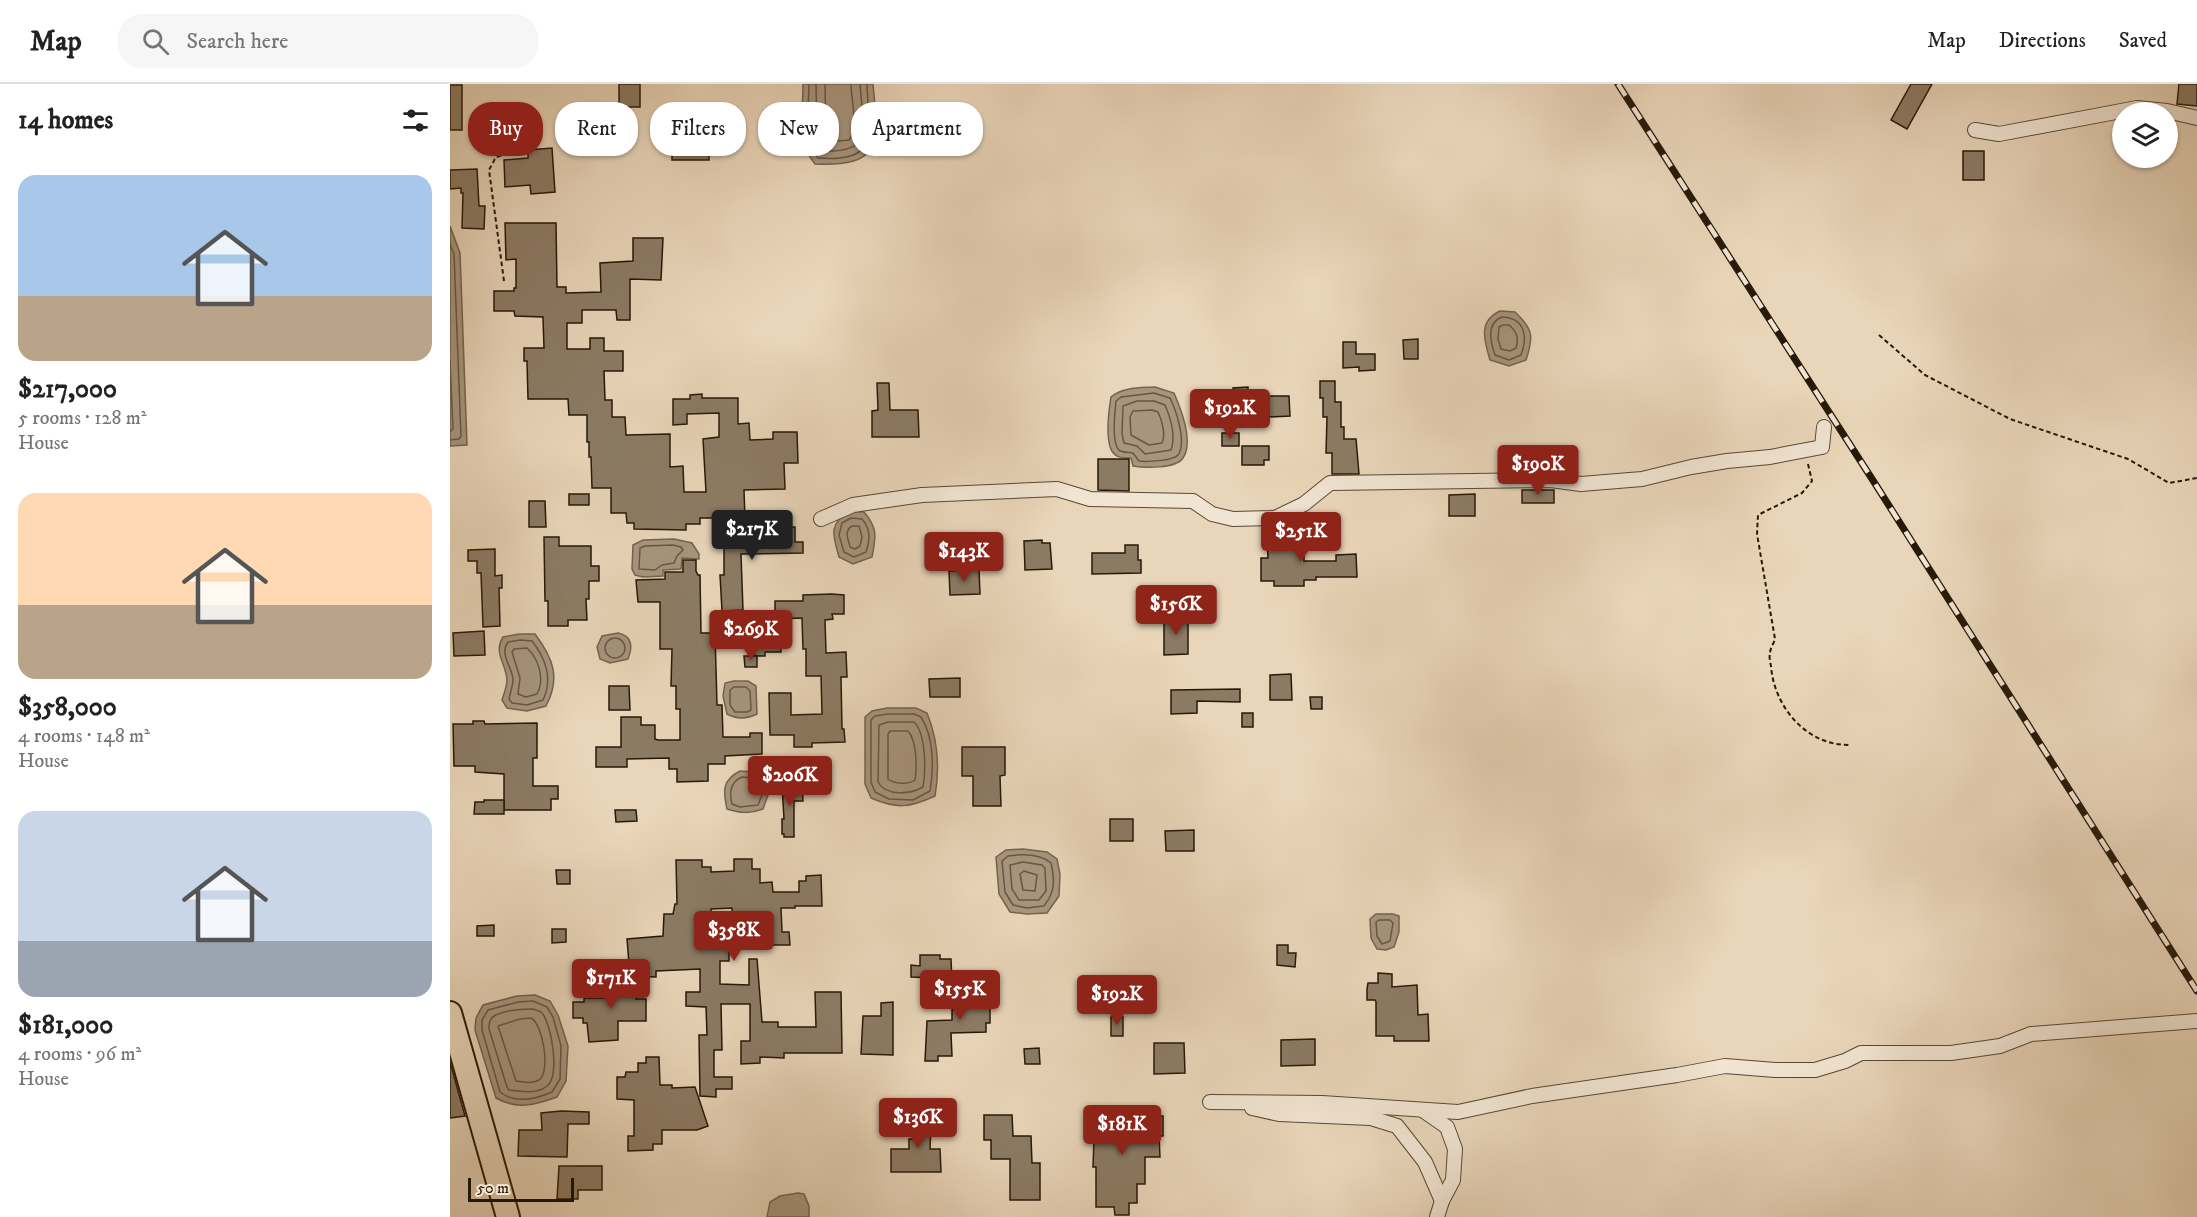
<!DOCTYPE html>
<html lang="en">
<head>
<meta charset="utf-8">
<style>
	:root { --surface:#fff; --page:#f6f6f6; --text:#222; --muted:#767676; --line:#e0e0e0; --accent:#8f2418 }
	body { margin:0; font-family:"IM FELL DW Pica",serif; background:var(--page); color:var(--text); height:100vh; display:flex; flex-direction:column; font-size:22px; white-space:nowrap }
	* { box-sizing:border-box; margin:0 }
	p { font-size:20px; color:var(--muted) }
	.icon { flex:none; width:33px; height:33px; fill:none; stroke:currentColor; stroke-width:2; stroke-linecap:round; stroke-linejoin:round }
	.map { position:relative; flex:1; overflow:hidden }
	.sheet { display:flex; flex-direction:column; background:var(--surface); width:450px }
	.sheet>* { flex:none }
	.guide { position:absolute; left:18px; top:18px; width:570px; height:54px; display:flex; gap:12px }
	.tools { position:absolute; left:1662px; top:18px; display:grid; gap:12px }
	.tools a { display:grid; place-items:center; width:66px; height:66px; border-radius:50%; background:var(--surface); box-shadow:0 2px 4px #0004; font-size:30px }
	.scale { position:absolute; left:18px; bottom:15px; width:106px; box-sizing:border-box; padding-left:6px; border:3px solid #271908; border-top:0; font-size:16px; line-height:21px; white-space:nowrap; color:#271908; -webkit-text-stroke:4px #f1e4d2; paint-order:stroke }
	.price { position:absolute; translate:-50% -51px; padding:0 14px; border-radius:6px; background:var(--accent); color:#fff; font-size:20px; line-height:39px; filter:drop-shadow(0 2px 3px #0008) }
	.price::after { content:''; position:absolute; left:50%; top:36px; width:18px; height:14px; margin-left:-9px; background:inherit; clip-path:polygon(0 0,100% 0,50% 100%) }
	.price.on { background:#222; color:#fff }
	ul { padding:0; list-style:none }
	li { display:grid; align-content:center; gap:12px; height:318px; padding:0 18px }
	li span { display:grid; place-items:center; height:186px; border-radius:18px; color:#555 }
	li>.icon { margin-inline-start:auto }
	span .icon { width:108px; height:108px; fill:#fffc; stroke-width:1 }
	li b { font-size:26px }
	h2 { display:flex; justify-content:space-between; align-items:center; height:72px; padding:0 18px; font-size:26px }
	.tag { padding:0 21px; border-radius:24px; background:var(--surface); box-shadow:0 2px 4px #0004; font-size:21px; line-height:54px }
	.tag.on { background:var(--accent); color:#fff }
	header { display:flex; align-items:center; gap:36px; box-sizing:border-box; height:84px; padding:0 30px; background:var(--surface); border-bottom:2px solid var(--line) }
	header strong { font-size:28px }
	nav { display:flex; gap:33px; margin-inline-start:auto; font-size:21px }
	.search { width:420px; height:54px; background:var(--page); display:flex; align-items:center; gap:15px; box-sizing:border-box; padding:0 21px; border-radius:24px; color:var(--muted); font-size:22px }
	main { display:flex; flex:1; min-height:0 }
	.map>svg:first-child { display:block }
</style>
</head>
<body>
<header>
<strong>Map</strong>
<div class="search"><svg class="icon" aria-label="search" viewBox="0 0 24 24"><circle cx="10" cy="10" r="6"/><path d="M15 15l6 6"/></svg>Search here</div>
<nav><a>Map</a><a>Directions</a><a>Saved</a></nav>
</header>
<main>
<section class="sheet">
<h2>14 homes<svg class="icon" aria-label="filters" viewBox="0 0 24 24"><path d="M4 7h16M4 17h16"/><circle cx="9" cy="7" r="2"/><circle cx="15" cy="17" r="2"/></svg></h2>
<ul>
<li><span style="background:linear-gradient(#a9c7e8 65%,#b9a48a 0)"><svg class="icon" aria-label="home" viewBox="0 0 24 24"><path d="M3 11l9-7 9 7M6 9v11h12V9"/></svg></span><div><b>$217,000</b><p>5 rooms · 128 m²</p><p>House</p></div></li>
<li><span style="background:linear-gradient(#ffd9b3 60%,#b9a48a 0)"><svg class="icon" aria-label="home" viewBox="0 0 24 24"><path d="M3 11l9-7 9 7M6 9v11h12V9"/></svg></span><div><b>$358,000</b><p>4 rooms · 148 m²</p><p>House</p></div></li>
<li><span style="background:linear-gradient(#c9d6e8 70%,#9aa5b1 0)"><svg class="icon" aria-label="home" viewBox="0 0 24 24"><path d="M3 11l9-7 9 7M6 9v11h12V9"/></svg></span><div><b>$181,000</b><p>4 rooms · 96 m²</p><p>House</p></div></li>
</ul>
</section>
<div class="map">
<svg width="1747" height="1133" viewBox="0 0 1747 1133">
	<rect width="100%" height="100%" fill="#e9d5b9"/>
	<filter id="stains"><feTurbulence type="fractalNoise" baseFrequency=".00333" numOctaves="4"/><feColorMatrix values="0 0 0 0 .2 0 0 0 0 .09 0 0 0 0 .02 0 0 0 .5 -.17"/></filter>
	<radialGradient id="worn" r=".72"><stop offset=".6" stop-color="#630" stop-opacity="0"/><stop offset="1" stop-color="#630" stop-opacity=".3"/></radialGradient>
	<g fill="#a7957d" stroke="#74634e" stroke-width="1.5">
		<path d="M353 0H423C428 57 435 83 365 80 347 59 353 26 353 0Z"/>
		<path d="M0 142 10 169 17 361 0 362Z"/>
		<path d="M1050 227 1065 228C1083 245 1084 252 1076 276L1059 282 1040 276C1034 256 1028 237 1050 227Z"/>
		<path d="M705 303 724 309C731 325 744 358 733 374 726 385 694 384 683 382L681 374C677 374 670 374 667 372 653 366 659 325 661 313 673 303 690 304 705 303Z"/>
		<path d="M399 427 414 428C428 444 426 453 422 473L403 480 389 473C383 451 378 441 399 427Z"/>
		<path d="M224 455 242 459 249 470V475L232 474 231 485 213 486V492L193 493 185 491 182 485 183 461 193 456Z"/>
		<path d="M168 549C182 552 183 562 178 575L160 579 150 575 147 563 152 552Z"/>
		<path d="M69 550H85C103 574 111 594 96 622L77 627 57 624 52 616C54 610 57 602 57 596 56 579 43 569 53 553Z"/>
		<path d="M284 597H298L306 602 307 630C297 635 288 636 277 630L273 612 275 599Z"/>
		<path d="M437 624H466L477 629C488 656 490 683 485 712 459 724 447 725 421 714L415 700V633L422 627Z"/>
		<path d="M290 687 304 688 314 694 318 711 313 725C300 730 290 729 277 725 273 707 272 696 290 687Z"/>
		<path d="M573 765 597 768 607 775 610 790 609 812 597 829 577 830 560 828 549 810 546 773 556 766Z"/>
		<path d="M926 830H943L949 832V848L944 863 936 866 927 865 921 854 920 835Z"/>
		<path d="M85 911 100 917 108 931 118 962 116 997 107 1013C85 1021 67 1026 46 1014L25 946 26 934 33 921 67 912Z"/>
		<path d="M348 1109 354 1110 359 1122V1133H317L320 1118 330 1112Z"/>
	</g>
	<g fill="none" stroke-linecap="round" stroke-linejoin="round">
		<g stroke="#675742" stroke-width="1.5">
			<path d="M359 0C359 21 353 59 368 74 433 79 418 47 417 0"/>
			<path d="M366 0 367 55 371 66C384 68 398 67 409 59L413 34 410 0"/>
			<path d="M375 0 376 54 378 58 399 56C409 43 401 16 401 0"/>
			<path d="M0 160 4 170 11 352 9 355 0 356"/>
			<path d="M1052 233C1075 234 1078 252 1071 271L1059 276 1045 271C1040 257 1036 239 1052 233Z"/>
			<path d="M1053 241H1059C1067 248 1069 254 1066 264L1060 267 1051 265 1048 255 1049 243Z"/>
			<path d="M0 277 3 345 0 348"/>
			<path d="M704 309 720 314C726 326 737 359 728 371 723 377 696 378 689 377L683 369C680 368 671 369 669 366 661 359 665 327 666 317L671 313Z"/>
			<path d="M687 317H704L715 321C721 335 726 352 721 366L695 370 687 362 674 359 672 350 673 322Z"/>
			<path d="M702 326 708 328C712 336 716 351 712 359L699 361 681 351 680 333 683 327Z"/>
			<path d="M401 434 412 435C421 445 420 456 416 468L404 473 394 468 389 451 392 439Z"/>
			<path d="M402 442H409L412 453 410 462 405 465 400 463C398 455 394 447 402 442Z"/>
			<path d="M223 461 231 463 233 466 227 472 224 479 212 481 205 486 189 485 190 464 195 462Z"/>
			<circle cx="165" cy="564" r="10"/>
			<path d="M70 556 82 557C96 575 103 595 93 616L77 621 62 619 59 615C60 609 63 602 63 595 62 583 49 570 58 558Z"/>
			<path d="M77 564C89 575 95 596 87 610L76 613 68 610 70 594 62 568 64 565Z"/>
			<path d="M296 603 300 607 301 626 297 628H285L280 621V606L284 603Z"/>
			<path d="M438 630H464L471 633C484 653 484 684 480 707L463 716 439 715 425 708 421 698V636L425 632Z"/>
			<path d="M438 638H464C476 649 476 687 473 703 461 710 436 713 428 698L429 641Z"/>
			<path d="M440 647H458C467 657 467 683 465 696 458 701 444 700 438 695V650Z"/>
			<path d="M292 693 302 694 309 698 312 711 308 721 290 723 282 720C279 708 280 698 292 693Z"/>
			<path d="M558 772C572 770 590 770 601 779 605 797 605 808 594 822L577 824 563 821 555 808 552 777Z"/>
			<path d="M573 778 592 781 595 784 596 807 589 816H569L562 805 560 781Z"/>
			<path d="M574 787 587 791 585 807 573 806 570 790Z"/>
			<path d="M940 836 943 839 940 857 932 860 927 852 926 838 929 836Z"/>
			<path d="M83 917 97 923 103 933 111 962 110 995 102 1008C86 1015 65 1020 50 1008L32 946V936L38 926 68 918Z"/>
			<path d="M83 925C86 926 90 927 92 929 102 941 110 992 97 1002 86 1011 71 1007 59 1006L57 1003 39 945C39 940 39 935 44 932 54 926 72 925 83 925Z"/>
			<path d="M81 934C93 940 101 988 89 996 82 1000 74 998 66 997L48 942 70 935Z"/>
		</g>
	</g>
	<g fill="#8c7b64" stroke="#271908" stroke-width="1.5">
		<rect x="169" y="0" width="21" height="23"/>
		<path d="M1461 0H1482L1457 45 1441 36Z"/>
		<path d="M1729 0H1747V22L1727 20Z"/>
		<rect x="0" y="1" width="12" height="45"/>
		<path d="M222 57 259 58V76H222Z"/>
		<path d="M102 64 105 108 81 110 80 101 55 103 54 76 78 74V66Z"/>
		<rect x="1513" y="67" width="21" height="29"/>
		<path d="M27 85 29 122H35L34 145 12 144 13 109H11V104L0 105V86Z"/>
		<path d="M55 139H106L107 203H116V209L151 208 150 179 183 177V154H213L211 196 180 195V236H167L166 226H132V239H117V265H140V254H154V267H173V287H154L155 316H162V333H175L176 351 220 350V383L233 382 234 408H256L253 355 269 353V329L237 330V340L223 341V315H240V311L252 310V314H288V340L299 339 300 356 323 355V348H347L348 379H334L335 405 294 406 295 434H250V440H236V446L184 445V439H177L176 429H161V404H142L141 373H139V358H137V331H119L118 315H78L77 277H74V264H94L93 233 65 232 64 227H44V207H64V204H66V175L56 176Z"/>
		<path d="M968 255V275H954L953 256Z"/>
		<path d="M893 258H906V270H925V286L909 287V283L893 284Z"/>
		<path d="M870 297H885V318H891V343H894V355H906L909 390H882V369H876L877 333H873V314H870Z"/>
		<path d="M427 299H439L440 326H468L469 353H422V327L428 326Z"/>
		<path d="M798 303V312H839L840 332 819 333V328H784L783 304Z"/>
		<rect x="772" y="349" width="17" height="13"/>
		<path d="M792 362H819V376H814V381H792Z"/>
		<path d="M648 375H679V407L648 406Z"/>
		<rect x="1072" y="406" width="32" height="13"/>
		<rect x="119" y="410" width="20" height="11"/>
		<path d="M1025 410V432H999V411Z"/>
		<path d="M79 417H95L96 443H79Z"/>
		<path d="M345 443V458H353V469L291 470 293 526 272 527 270 491H274V458H310V446H317V444Z"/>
		<path d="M852 448V471H854V477H886V471L906 470 907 493H866V496H854V502H824V497H811V474H818L817 454 835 453 834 449Z"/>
		<path d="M94 453H109V462H141V482H149V497H139V515H136L137 536H118V542H98V517H95Z"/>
		<path d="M592 456V459H600L602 485 575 486 574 457Z"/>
		<path d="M675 461H688V476H691V489L642 490V469H675Z"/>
		<path d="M45 465V492L52 491V504H49L50 542 33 543 31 489H27V477H18V466Z"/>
		<path d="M233 476H246V487L248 491H250L251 549H265L267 621H272L273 653H300V649H312V670L275 672V680H258V697L227 698V685H219V674L177 675V683H146V663H171V633H191V641H205V655L208 656H230V625H226V602H221L222 565H210V518H188L186 496 215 495V488H233Z"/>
		<path d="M529 486 530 510 500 511 499 487Z"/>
		<path d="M382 510 394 511V530H382L383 535 375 536 376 569 396 568 397 593H391L392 645H394L395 658 362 659V663H344V651H320L319 609H341V631L372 630 371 592H356V565H353L352 534 325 535V517H353V511Z"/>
		<path d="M714 534H738V570L714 571Z"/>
		<path d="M318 544H330L331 568H315V572H304V554H318Z"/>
		<path d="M34 547 35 571 4 572 3 549Z"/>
		<path d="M294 572H307V583H295Z"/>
		<path d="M841 590 842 616H820V591Z"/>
		<path d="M510 594V613H480L479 595Z"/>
		<path d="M159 602H179L180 626H159Z"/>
		<path d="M790 605V618L747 617V629L721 630V606Z"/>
		<path d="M860 613H872V625H861Z"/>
		<rect x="792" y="629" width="11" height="14"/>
		<path d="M23 637H34L35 640 87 639V674H83V702H108V715H101V726H54V690L25 688V682H4L3 640H23Z"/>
		<path d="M512 663H555V691L550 692 551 722H523V692H512Z"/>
		<path d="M352 699 353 717H344V753H334V750H332V735H334L332 700Z"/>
		<path d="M34 716H54V730H24L25 718H34Z"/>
		<path d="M165 726H186L187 737 166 738Z"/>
		<rect x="660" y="735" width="23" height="22"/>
		<path d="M744 746V767H716L715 747Z"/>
		<path d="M284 775H302V785H310V799L322 798 323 808H349V797H356V792L371 791 372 822H345V824H331L332 848H339L340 861H319L318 851H283L282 824 261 825V842H258V865H279V877H270V900L299 901V875H307L312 938H328V943H366L365 908H391L392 969H334V974L310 973V979L291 980V957H300V920H271L272 966H264V993H282V1005H266V1013L250 1012 249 951H257L256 923 236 922V908H250V885L206 887V893L180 892 177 855 213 852 214 830H223L225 820H227L226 776H252V783H261V788L284 787Z"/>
		<path d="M106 786H120V800H107Z"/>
		<path d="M44 841V852H27V842Z"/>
		<path d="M102 845H116V858L102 859Z"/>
		<path d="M827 861H838V869H846L845 883 827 881Z"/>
		<path d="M470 871H490V875H501L502 899 484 900V894L461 893V881L470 882Z"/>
		<path d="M928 889 942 890V903L967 901 968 931 978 930 979 957H944V952H926V918L925 916H917V905L918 899H928Z"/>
		<path d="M158 893 184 894 186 915H196V937H168V956L139 958 137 939H133V934H123V918H134V914H158Z"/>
		<path d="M514 899 540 900V939H536V948L501 949 502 972H488V977H475L477 937 502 936V925H513Z"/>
		<path d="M443 918V971L411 970 413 932H431V919Z"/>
		<rect x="661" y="933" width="12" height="19"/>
		<path d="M865 955V981L831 982V956Z"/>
		<path d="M704 959H734L735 989 704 990Z"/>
		<path d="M589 964 590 980H575L574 965Z"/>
		<path d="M196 973H209L210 1001H222V1004L245 1003 258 1042 247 1046H212V1060H203V1066L178 1067V1052H184V1016L167 1015V993H175L176 988H188V979H196Z"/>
		<path d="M0 978 15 1032 0 1034Z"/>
		<path d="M462 1024H477V1041H481L480 1065H490L491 1088H441V1065H459V1055H463Z"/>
		<path d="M111 1027 139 1028V1040H118L117 1073 68 1072 69 1046H92L91 1029Z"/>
		<path d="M639 1027H662V1032H713V1052H709L710 1073H695V1100H687V1119H679V1131H665L664 1123H646V1083H643L644 1054H639Z"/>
		<path d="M534 1031H562L563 1052H581L582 1079H590V1116H560V1075H541V1056H534Z"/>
		<path d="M109 1082H152V1106H128V1115H107Z"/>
	</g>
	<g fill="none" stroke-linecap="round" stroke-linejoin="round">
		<defs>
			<g id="minor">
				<path d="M1525 46 1549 50 1687 24 1717 27 1747 34"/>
				<path d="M371 435 403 421 472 411 607 405 640 415 743 417 762 430 783 435 825 434 854 420 880 399 1101 396 1131 400 1192 395 1241 383 1277 377 1320 373 1372 363 1374 343"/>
				<path d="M760 1018 872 1019 1008 1028 1082 1012 1227 991 1275 982 1325 986H1365L1395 977 1411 969H1501L1550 962 1581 950 1747 937"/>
				<path d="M802 1024 829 1030 921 1034 947 1042 975 1078 992 1117"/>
				<path d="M974 1027 997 1043 1005 1065 1003 1096 992 1117 987 1133"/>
			</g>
			<path id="trunk" d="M0 929 58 1133"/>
		</defs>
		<use href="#minor" stroke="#584834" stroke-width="16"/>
		<use href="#trunk" stroke="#271908" stroke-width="26"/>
		<g stroke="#271908" stroke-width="2" stroke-dasharray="4.5 3" stroke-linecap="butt">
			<path d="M54 197 39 86 46 73 71 67"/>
			<path d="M1429 251 1475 291 1560 335 1678 375 1719 399 1747 394"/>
			<path d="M1358 380 1362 397 1352 409 1308 431 1307 450 1325 555C1324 559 1321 563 1320 568 1319 572 1320 578 1321 582 1324 623 1357 662 1400 661"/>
		</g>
		<use href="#minor" stroke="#f1e4d2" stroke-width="14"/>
		<use href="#trunk" stroke="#e9d5b9" stroke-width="22"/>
		<defs>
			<path id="rail" d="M1168 0 1424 398 1747 907"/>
		</defs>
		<use href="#rail" stroke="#271908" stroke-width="7"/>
		<use href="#rail" stroke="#f1e4d2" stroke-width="4.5" stroke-dasharray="14" stroke-linecap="butt"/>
	</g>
	<rect width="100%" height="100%" filter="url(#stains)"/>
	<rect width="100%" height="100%" fill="url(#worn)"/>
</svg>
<div class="tools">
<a><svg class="icon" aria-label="layers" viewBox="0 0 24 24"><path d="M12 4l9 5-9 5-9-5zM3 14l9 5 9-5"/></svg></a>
</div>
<div class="scale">50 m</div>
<b class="price" style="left:780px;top:356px">$192K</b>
<b class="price" style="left:1088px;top:412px">$190K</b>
<b class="price on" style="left:302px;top:477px">$217K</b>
<b class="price" style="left:851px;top:479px">$251K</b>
<b class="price" style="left:514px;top:499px">$143K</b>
<b class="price" style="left:726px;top:552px">$156K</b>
<b class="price" style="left:301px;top:577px">$269K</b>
<b class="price" style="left:340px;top:723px">$206K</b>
<b class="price" style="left:284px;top:878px">$358K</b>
<b class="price" style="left:161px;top:926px">$171K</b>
<b class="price" style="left:510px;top:937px">$155K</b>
<b class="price" style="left:667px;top:942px">$192K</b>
<b class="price" style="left:468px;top:1065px">$136K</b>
<b class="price" style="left:672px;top:1072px">$181K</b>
<div class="guide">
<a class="tag on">Buy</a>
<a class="tag">Rent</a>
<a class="tag">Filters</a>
<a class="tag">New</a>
<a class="tag">Apartment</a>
</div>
</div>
</main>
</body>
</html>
